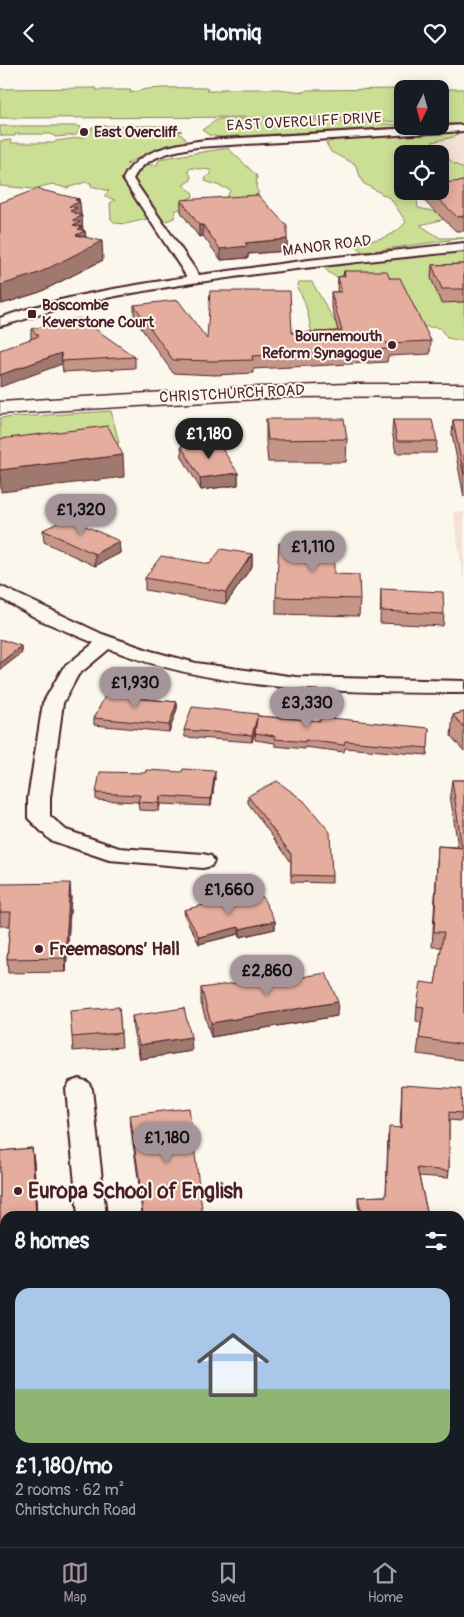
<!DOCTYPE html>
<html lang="en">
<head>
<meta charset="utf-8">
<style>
	:root { --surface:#171b24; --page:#20242c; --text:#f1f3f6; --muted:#9ea1a6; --line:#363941; --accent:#a6949b }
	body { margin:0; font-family:Pangolin,sans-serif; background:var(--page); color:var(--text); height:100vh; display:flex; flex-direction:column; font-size:19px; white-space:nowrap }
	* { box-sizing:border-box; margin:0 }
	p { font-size:16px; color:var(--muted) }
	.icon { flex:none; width:28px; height:28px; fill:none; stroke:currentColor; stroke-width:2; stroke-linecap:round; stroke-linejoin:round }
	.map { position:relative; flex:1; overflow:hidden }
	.panel { position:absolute; left:0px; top:1146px; width:465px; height:336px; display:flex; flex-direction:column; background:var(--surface); border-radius:15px 15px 0 0; box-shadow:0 2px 12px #0003 }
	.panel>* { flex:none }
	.needle { width:32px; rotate:186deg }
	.tools { position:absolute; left:394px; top:15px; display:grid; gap:10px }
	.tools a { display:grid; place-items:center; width:55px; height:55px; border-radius:10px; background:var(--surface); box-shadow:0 2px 12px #0003; font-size:25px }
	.price { position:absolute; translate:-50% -42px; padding:0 11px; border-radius:18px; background:var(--accent); color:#111; font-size:16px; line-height:32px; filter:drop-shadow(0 1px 2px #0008) }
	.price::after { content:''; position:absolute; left:50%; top:30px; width:15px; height:11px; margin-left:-8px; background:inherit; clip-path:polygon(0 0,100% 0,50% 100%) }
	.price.active { background:#222; color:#fff }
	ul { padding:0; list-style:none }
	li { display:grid; align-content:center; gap:10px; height:265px; padding:0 15px }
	li span { display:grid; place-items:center; height:155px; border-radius:15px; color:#555 }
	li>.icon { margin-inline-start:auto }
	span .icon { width:90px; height:90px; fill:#fffc; stroke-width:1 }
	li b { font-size:21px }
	h2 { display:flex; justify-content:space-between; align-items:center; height:60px; padding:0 15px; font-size:21px }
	header { display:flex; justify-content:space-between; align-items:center; height:65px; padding:0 15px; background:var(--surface); font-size:22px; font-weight:800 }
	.tab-bar { display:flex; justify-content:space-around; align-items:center; height:70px; border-top:1px solid var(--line); background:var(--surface); font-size:14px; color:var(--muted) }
	.tab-bar a { display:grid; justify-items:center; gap:2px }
	.tab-bar .active { color:var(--accent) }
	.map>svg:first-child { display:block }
</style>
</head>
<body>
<header><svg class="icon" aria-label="back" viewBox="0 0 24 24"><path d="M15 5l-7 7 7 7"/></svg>Homiq<svg class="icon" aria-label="heart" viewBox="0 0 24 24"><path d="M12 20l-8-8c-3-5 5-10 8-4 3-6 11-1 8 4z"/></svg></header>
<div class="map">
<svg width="464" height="1482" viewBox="0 0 464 1482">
	<rect width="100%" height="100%" fill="#fbf7ec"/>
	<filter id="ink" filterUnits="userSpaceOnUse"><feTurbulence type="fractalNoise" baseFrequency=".02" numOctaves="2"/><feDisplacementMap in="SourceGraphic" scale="10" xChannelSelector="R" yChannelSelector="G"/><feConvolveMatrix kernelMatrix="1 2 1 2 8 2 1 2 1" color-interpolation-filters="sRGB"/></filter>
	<g filter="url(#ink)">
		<g fill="#f4e1d4">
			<path d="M464 67V119L440 89H435L417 70Z"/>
			<path d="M453 447H464V518Z"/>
		</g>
		<g fill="#cbdf94" stroke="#8a7f60">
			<path d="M96 23V25H131L130 28C138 27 142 24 149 24 168 22 189 23 208 23L206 26H221L220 24H277L304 27 307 25 402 24V57L303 52 0 53V24Z"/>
			<rect x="440" y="24" width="24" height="35"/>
			<path d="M218 54H309L418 61 221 72 209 70 202 65Z"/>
			<path d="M0 61H78L81 62 76 70 55 72 52 69H15V71H2L0 69Z"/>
			<path d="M99 61H169L182 66 178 67 186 74 184 77 166 80 126 99 157 100 159 95 164 93 228 83 257 111 256 123 259 128 246 135 225 134 231 125 205 116 206 112 211 109V105L191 103 188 106 191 111V115L183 120 192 127 193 132 181 136V140L185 142 175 146 174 153C164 157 156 160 147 154L125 159 115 158 111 154 110 138 115 135 104 131 109 126 91 121V118L86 117 66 123 52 119 33 124 0 121V76L11 75V78H54L56 76 84 72 91 66 92 62Z"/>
			<path d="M459 68 453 72 432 77 453 98 464 104V123L455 125 440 115V89H402V116L399 117 402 120V126H410L417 134 418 143 442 148 449 153 420 160 440 173H464L364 187 345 176C370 176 389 177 406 157L391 134 363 118 355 99 331 87 326 78 340 74Z"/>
			<path d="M464 185V276L447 273 440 263C398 258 354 267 313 273 308 254 308 238 297 223L299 217H312L335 257 397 254 398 218C394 215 389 212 384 210 365 206 335 224 323 200Z"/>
			<path d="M111 346 119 378 21 387 0 391V353Z"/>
		</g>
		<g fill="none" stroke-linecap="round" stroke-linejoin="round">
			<defs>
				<g id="street">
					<path d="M464 60V66L197 82C174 86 144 91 133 114L199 210 309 195 464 178V186C335 199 204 212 77 239 50 245 26 255 0 261V253C61 231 124 222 187 212L123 114C137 84 176 79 206 75Z"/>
					<path d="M0 521 102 569 151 586 196 598 296 612 464 616V628C345 627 222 628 109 584L78 610 63 638 50 733V751L66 765 119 783 203 789 211 791 214 796 211 801 203 803 109 795 50 775 28 753V733L43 638 63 603 94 578 40 555 0 533Z"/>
					<path d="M79 1014 88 1017 92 1024 106 1151H78L66 1024 70 1017Z"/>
					<rect x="460" y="1384" width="4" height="30"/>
					<rect x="0" y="1409" width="5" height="30"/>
				</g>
				<path id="primary" d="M348 319H464V331L290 332 0 349V337L232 323Z"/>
			</defs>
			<use href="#street" stroke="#4a1f2b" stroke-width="4"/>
			<use href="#primary" stroke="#4a1f2b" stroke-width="3"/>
			<use href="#street" fill="#fbf7ec" fill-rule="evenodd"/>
			<use href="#primary" fill="#fbf7ec" fill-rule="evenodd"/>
		</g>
		<g fill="#c59587" stroke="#4a1f2b">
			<path d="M464 116V166H456L421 133 422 126H440Z"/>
			<path d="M79 134 83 165 85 166 86 172 103 195 40 227 2 239 0 238V138Z"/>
			<path d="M181 135 287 174V186L248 189V193L221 195 203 171 199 172 181 147Z"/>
			<path d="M464 199V237L441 238 431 213 432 200Z"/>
			<path d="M344 206 390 213 431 276 430 289 388 291 387 297 253 304V308L215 310 173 308 134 253V240L207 274 292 268 338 266 331 239V227H338L337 224 338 212 343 211Z"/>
			<path d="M31 264 135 292V303L63 307 62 299 31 274Z"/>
			<path d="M266 354 347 374 346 397H268L266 377Z"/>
			<path d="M393 355 437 376 436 388H396L392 366Z"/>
			<path d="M453 355H464V432L452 369Z"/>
			<path d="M181 381 238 408V420L201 425 182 392Z"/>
			<path d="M43 465 119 476 120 488 95 501 44 477Z"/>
			<path d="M252 489V501L226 539 145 525V513L210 499Z"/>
			<path d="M334 509 360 534 359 551 276 549V532Z"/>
			<path d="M381 524 444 549 443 561 380 558Z"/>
			<path d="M136 628 137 633 177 637V644L169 667 94 660V653Z"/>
			<path d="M464 647V686L451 671 453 650Z"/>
			<path d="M258 651 320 656 429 663 427 690 345 683 344 687 305 682V684L275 681V678L255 675 256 664 252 677 185 672 184 665Z"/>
			<path d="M215 713 211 741 160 739 159 746 139 745 138 737 96 735V728Z"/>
			<path d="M452 715H464V995L417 989 421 957 416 956 417 941 435 919 442 882H432L438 781 458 782 450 730Z"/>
			<path d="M248 731 332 811V818L291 817V797L248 738Z"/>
			<path d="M0 819 71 832 66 907 8 908 7 894 10 861H0Z"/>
			<path d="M209 842 275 856V864L240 872 239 869 199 879 185 852 184 845Z"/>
			<path d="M259 919 337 951 211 972 201 938V923Z"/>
			<path d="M119 942 122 982 73 986 72 972Z"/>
			<path d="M132 951 192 986 140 994 133 965Z"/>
			<path d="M402 1020 462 1048 461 1056 449 1055V1106L448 1113 419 1111 428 1151H360L358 1140V1132L386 1131 388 1070 400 1063Z"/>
			<path d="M130 1050 203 1151H142L140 1127 131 1064Z"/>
			<path d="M32 1083 34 1097 37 1151H5V1194L0 1195V1086Z"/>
			<rect x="0" y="1317" width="5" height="60"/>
		</g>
		<g fill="#a0796e" stroke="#4a1f2b">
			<path d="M79 134V137H80L81 151H82L83 167 85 166 86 184 71 164 69 141 75 135Z"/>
			<path d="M199 160H203V171L199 172Z"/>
			<path d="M287 174V186L248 189V193L221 195 220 184 245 178Z"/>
			<path d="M102 176 103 195 40 227 2 239 1 220Z"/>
			<path d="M61 288 62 299 0 322V310Z"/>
			<path d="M123 390 124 412 1 427 0 405Z"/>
			<path d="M238 408V420L201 425 200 413Z"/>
			<path d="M119 476 120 488 95 501V489Z"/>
			<path d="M252 489V501L226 539V527Z"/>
			<path d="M21 581 22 588 0 605V598Z"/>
			<path d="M177 637V644L169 667V660Z"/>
			<path d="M257 653V660L252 677V670Z"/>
			<path d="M215 706V713L211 741V734Z"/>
			<path d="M160 731V739L159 746V738Z"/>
			<path d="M70 818 71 832 66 907 65 893Z"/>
			<path d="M275 856V864L240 872V864Z"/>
			<path d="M239 862V869L199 879V872Z"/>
			<path d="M338 937 337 951 211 972V958Z"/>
			<path d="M191 972 192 986 140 994 139 980Z"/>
			<path d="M32 1083 34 1097 37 1151H36Z"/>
		</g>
		<g fill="#e5ad9d" stroke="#4a1f2b">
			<path d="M464 116V151L457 152 430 126H440V118Z"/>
			<path d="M37 124 79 134 75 135 80 137 69 141 77 143 70 146 82 151 73 155 80 157 73 160 82 162 78 164 85 166 76 170 102 176 39 208 1 220H0V138Z"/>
			<path d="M258 130 287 161V174L245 178 248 181 220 184 203 160H199L181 135Z"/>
			<path d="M464 199V224H442L432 200Z"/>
			<path d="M344 206H387L390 213H400L431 276 386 278 388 284 252 291 253 295 215 296 173 295 134 240 178 235 207 274 210 226H290L292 268 342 266 331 227H342L338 212 345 211Z"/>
			<path d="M80 253 135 292 62 296 61 288 0 310V285L39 271 31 264Z"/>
			<path d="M266 354H344L347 374 268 375Z"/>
			<path d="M393 355H432L437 376H397Z"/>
			<path d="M453 355H464V410Z"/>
			<path d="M108 361 123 390 0 405V374Z"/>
			<path d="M217 376 238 408 200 413 181 381Z"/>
			<path d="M68 453 119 476 95 489 43 465Z"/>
			<path d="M279 478 334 479V509L359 510 360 534 276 532Z"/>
			<path d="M221 484 252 489 226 527 145 513 161 491 210 499Z"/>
			<path d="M381 524 443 527 444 549 381 546Z"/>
			<path d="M0 574 21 581 0 598Z"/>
			<path d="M108 625 136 628 134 633 177 637 169 660 94 653Z"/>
			<path d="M192 642 258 649 257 651 320 656 321 652 429 663 428 683 345 676 344 680 305 675V677L275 674V671L255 668 257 653 252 670 184 665Z"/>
			<path d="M464 647V662L453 650Z"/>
			<path d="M183 704 215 706 211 734 160 731 159 738 138 737 140 730 96 728 100 707 145 708 146 705 182 707Z"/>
			<path d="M452 715H464V980L419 973 424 942 417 941 421 917 435 919 444 867H434L438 781 462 783Z"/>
			<path d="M277 716 304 736 330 767 332 811 291 810V789L248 731Z"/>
			<path d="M70 818 65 893 7 894 11 847H0V819Z"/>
			<path d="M262 831 275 856 240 864 239 862 199 872 184 845 207 839 209 842Z"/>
			<path d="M326 908 338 937 211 958 201 923 257 915 259 919Z"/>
			<path d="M119 942 121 968 72 972 70 946Z"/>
			<path d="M184 943 191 972 139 980 132 951Z"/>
			<path d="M402 1020 461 1024 462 1048 449 1047V1106L417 1103 428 1151H362L358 1132 386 1131 389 1062 401 1063Z"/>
			<path d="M189 1043 203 1151H143L139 1112 130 1050Z"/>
			<path d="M32 1083 36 1151H5V1179L0 1180V1086Z"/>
			<path d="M0 1317H5V1362L0 1363Z"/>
			<path d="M216 1478H343L344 1482H217Z"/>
		</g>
	</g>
	<g fill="#4a1f2b" stroke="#fbf7ec" stroke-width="2">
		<circle cx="84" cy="67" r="5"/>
		<rect x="27" y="244" width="10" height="10" rx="2.5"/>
		<circle cx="392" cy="280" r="5"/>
		<circle cx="39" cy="884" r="5"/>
		<circle cx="18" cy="1126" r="5"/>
	</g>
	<g text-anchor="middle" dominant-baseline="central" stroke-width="4" stroke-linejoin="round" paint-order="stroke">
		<g font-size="15" fill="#4a1f2b" stroke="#fbf7ec">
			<text transform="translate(304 57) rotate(-3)">EAST OVERCLIFF DRIVE</text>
			<text transform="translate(327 181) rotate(-7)">MANOR ROAD</text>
			<text transform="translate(232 329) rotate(-3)">CHRISTCHURCH ROAD</text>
		</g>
		<g font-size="15" font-weight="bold" fill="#4a1f2b" stroke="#fbf7ec" text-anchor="start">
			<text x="94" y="67">East Overcliff</text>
			<text x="42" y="240">Boscombe<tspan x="42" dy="17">Keverstone Court</tspan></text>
			<text x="382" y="271" text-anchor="end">Bournemouth<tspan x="382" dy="17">Reform Synagogue</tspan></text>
		</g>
		<g font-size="18" font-weight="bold" fill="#4a1f2b" stroke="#fbf7ec" text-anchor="start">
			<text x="49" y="884">Freemasons’ Hall</text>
		</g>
		<g font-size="21" font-weight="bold" fill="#4a1f2b" stroke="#fbf7ec" text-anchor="start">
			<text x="28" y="1126">Europa School of English</text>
		</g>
	</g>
</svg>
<div class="tools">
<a><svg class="needle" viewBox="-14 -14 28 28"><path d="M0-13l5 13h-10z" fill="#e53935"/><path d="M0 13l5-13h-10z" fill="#9ea1a6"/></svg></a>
<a><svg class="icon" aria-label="locate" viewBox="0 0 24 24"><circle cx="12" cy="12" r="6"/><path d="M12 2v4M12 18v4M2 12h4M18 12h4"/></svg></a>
</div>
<b class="price active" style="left:209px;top:395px">£1,180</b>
<b class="price" style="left:81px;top:471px">£1,320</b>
<b class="price" style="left:313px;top:508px">£1,110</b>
<b class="price" style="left:135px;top:644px">£1,930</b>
<b class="price" style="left:307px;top:664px">£3,330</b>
<b class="price" style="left:229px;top:851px">£1,660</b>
<b class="price" style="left:267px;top:932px">£2,860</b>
<b class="price" style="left:167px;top:1099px">£1,180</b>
<section class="panel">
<h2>8 homes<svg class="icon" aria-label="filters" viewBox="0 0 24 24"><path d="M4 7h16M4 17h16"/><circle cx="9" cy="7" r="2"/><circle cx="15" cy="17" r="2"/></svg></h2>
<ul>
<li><span style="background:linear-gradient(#a9c7e8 65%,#8fb573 0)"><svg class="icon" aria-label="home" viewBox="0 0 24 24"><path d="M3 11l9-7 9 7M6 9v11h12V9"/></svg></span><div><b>£1,180/mo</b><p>2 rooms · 62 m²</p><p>Christchurch Road</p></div></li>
</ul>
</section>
</div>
<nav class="tab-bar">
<a class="active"><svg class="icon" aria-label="map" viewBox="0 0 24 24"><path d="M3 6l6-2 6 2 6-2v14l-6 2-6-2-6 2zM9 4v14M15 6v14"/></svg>Map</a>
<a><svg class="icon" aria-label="saved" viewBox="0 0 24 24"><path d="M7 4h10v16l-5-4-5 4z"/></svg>Saved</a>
<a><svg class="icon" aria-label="home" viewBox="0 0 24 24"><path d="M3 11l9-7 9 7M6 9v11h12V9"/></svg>Home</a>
</nav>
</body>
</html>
